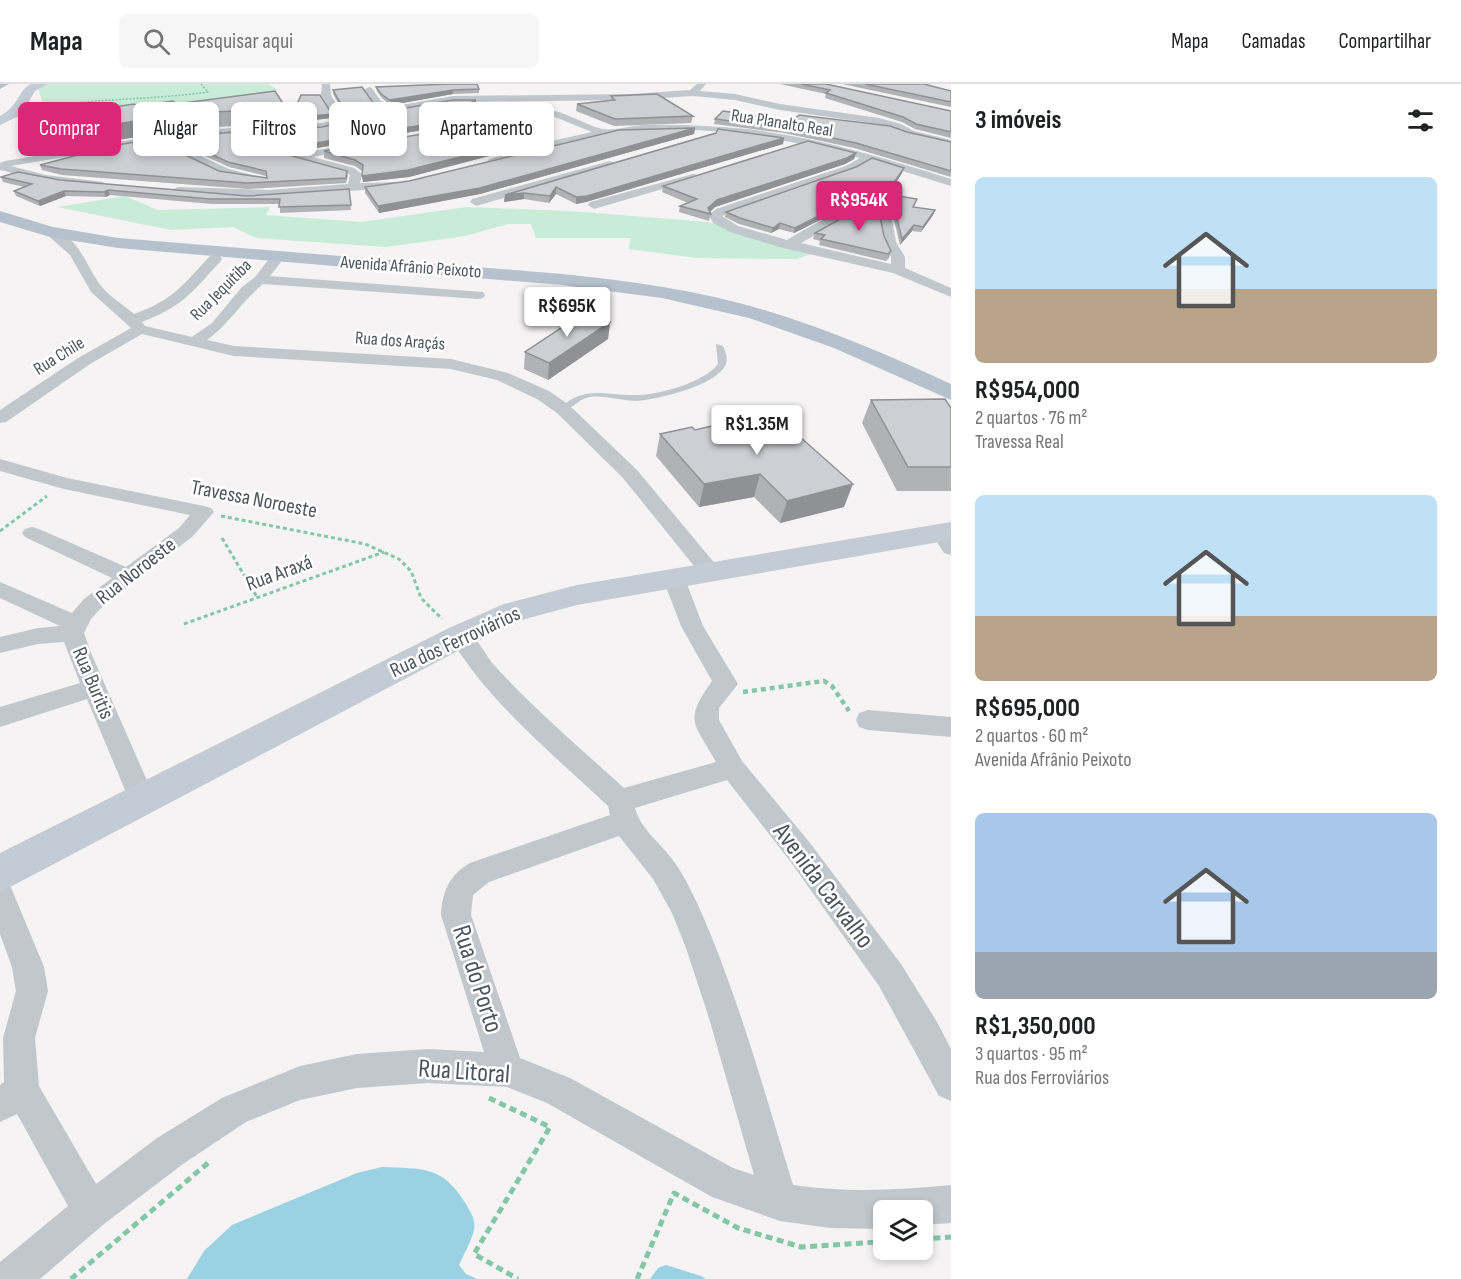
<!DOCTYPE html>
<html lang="pt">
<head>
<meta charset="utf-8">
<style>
	:root { --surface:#fff; --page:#f6f6f6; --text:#202124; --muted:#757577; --line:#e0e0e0; --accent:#db2777 }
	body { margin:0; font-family:"Sofia Sans Condensed",sans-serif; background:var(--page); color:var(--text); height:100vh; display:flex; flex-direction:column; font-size:22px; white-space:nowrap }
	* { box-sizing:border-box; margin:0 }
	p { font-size:20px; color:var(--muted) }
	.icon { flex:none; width:33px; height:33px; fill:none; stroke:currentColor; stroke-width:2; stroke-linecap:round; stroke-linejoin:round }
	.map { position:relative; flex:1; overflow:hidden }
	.side { display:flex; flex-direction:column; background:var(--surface); width:510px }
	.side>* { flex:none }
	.hud { position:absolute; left:18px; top:18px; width:570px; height:54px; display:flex; gap:12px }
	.fabs { position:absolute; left:873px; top:1116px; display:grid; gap:12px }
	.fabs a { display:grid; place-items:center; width:60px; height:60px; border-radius:9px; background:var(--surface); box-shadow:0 3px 9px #0003; font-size:30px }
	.price { position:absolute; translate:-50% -51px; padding:0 14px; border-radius:6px; background:#fff; color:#222; font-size:20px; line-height:39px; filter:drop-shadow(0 2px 3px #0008) }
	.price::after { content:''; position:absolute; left:50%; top:36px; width:18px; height:14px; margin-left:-9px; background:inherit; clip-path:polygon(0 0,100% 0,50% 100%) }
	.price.selected { background:var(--accent); color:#fff }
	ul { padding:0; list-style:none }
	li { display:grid; align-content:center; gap:12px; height:318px; padding:0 24px }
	li span { display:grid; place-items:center; height:186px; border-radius:9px; color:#555 }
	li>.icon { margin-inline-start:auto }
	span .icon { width:108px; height:108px; fill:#fffc; stroke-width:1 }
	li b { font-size:26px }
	h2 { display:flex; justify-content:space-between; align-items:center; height:72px; padding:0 24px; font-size:26px }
	.tag { padding:0 21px; border-radius:9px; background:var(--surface); box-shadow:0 3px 9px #0003; font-size:21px; line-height:54px }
	.tag.selected { background:var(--accent); color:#fff }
	header { display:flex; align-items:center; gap:36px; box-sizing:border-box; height:84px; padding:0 30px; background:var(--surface); border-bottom:2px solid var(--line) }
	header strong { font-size:28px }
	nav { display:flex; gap:33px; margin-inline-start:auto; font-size:21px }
	.search { width:420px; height:54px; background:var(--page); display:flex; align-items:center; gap:15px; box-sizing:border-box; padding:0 21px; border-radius:9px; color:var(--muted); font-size:22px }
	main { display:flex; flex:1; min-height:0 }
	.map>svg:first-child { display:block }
</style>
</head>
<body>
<header>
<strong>Mapa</strong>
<div class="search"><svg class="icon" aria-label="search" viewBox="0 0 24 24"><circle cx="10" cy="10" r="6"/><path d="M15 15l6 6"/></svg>Pesquisar aqui</div>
<nav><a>Mapa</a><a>Camadas</a><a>Compartilhar</a></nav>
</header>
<main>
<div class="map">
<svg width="951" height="1195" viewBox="0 0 951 1195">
	<rect width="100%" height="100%" fill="#f5f3f3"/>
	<g fill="#c8ecd7">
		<path d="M46 0H268L278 6 248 11 256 18 55 43 51 39 25 37 32 29 23 28 43 21 38 3Z"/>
		<path d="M125 112 158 126 270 123 266 131 361 138 467 123 570 127 708 138 811 170 797 175 697 174 629 165 630 154H536L531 140H508L465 152 386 163 256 154 233 143 171 146 57 123Z"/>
	</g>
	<g fill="#9ad2e4">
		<path d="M382 1083C423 1085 442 1081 466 1120 471 1129 476 1136 474 1146 471 1158 464 1170 459 1181L466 1190 477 1195H187L204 1167 232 1141 357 1089Z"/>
		<path d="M666 1181 701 1192 706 1195H650L658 1184Z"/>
	</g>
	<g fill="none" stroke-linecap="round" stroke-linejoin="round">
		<path stroke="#83c7a7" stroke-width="1.5" stroke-dasharray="2 1.5" stroke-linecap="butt" d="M39 24C95 14 152 16 208 8L201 0"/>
		<g stroke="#83c7a7" stroke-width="3" stroke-dasharray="4 3" stroke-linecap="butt">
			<path d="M221 432 365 460 399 475 411 487 421 514 442 535"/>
			<path d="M0 447 47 412"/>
			<path d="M222 454 257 513"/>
			<path d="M184 540 384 468"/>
		</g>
		<path stroke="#83c7a7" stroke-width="4.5" stroke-dasharray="5 4" stroke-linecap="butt" d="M743 608 824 597 832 602 849 627"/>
		<g stroke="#83c7a7" stroke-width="5" stroke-dasharray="7 4.5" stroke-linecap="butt">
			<path d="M489 1014 550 1043 474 1170 518 1195"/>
			<path d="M922 1155 951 1153"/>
			<path d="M71 1195 208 1079"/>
			<path d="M637 1195 674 1109 738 1144 801 1163 877 1158"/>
		</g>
		<path fill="#c0c7cd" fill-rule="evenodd" d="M716 260 723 262C725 267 728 274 726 280 717 302 658 315 637 317 621 317 606 311 590 313 581 314 574 322 566 327L559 325C584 301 602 311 633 311 656 312 704 299 718 280Z"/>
		<g fill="#c0c7cd" fill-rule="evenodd">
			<path d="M322 0H330L331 11 344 34 380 25 373 20 364 6 369 3 372 4 380 16 390 23 453 12 631 10 690 6 697 0H706L700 7 735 10 780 20 879 34 901 40 914 47 951 56V62L906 51 878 40 780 26 735 16 693 12 631 16 453 18 388 29 322 45 256 49 251 54 270 62 299 69 380 56V60L313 73 354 84 362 90 360 99 402 98 404 100 398 103 268 114 174 108 172 106 178 103 268 106 348 100 350 91 346 88 262 66 239 56 238 54 243 50 166 56 229 85 260 93V97L221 90 154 58 11 82 46 91 103 98 105 100 99 103 46 97 0 86V79L5 77 183 47 322 39 336 36 321 11Z"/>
			<path d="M555 27C571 31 586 41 602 45 611 47 632 42 642 41 677 40 712 42 747 45 817 53 885 74 951 95V102L870 77 854 86 722 132 738 142 787 156C810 142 868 106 891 130L896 158 905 173V184L951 204V213L893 189 783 164 730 148 713 139 709 131 716 125 846 82 860 74C787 54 688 37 612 50 572 57 533 70 493 80L488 77 489 75 543 59 592 48 555 33 455 48 450 45 455 42ZM865 129 879 132 884 158 891 173V180L801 159 841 137Z"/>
			<path d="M610 77 616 80 614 82 476 122 470 118 472 115Z"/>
			<path d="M693 90 697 91V95L594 125 588 121 590 118Z"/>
			<path d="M50 144C80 152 85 182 102 203 110 213 124 221 134 230 173 216 183 201 210 172H220L222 175 220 178C191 209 183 222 142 238L145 242 192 253 212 239 242 203 255 193 269 175 274 174 281 178 270 192 483 208 485 211 483 214 478 215 263 200C242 217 229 240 207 256L234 262 451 275 508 289 549 307 569 321 637 386 722 488 719 493 711 495 703 493 623 394 557 329 537 315 497 296 451 285 234 272 142 250 90 280 6 338 0 339V326L78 274 131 244 91 208 70 171 44 148Z"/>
			<path d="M0 375 67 394 204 422 211 424 214 428 193 452 100 525 91 535 84 549 91 569 156 717 153 725 143 728 133 725 87 615 0 643V623L80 599 64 558 38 560 0 569V553L38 544 60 542 0 514V498L72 529 84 515 112 494 25 453 22 449 25 445 32 443 39 445 126 483 179 444 190 431 64 405 0 387Z"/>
			<path d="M941 443 948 445 951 449V471L944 469 931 449 934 445Z"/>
			<path d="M674 488 682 490 685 495 703 542 738 600 719 624V636L742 677 810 759 901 880 937 938 951 965V1017L939 1012 879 902 790 777 727 696 635 724C640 744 660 759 672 775 682 788 690 804 697 819 738 910 764 1007 793 1101 847 1109 897 1106 951 1101V1139L922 1141V1126H884L883 1145 830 1144 780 1137 712 1113 547 1019 507 1003 428 999 357 1004 300 1016 246 1038 183 1080 104 1140 40 1195H0V1178L68 1122 17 1030 0 1038V1001L4 998 3 954 16 907 12 883 0 850V797L10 801 44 883 48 907 35 954 39 1002 96 1100 157 1054 222 1014 300 982 357 970 428 965 484 968 441 831C442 808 450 790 470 779L610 731 608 722C554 671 487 617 449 552L452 546C473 540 482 567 494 581 534 625 580 664 624 704L716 678C694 638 683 638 712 597L681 542 663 495 666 490ZM619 752 653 795 672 829 686 864 709 934 754 1091 733 1084 570 994 520 974 471 831 473 811 489 798Z"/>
			<path d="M868 626 951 633V653L868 646 859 643 856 636 859 629Z"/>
		</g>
		<g fill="#c3cbd4" fill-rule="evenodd">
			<path d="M31 0H47L35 7 21 31 0 41V32C19 22 19 5 31 0Z"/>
			<path d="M951 438V456L577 521 525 535 471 560 14 801 0 807V769L449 544 504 520 577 501Z"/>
		</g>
		<g fill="#b6c1ce" fill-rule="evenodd">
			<path d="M0 0H9L0 5Z"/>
			<path d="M0 127 53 143 118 154 562 190C631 197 698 206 764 226 829 245 890 272 951 300V316L834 264 749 234 662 214 562 201 118 164 50 153 0 138Z"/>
		</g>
	</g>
	<g fill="#b0b2b6">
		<path d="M780 0H826L951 27V54L915 45 902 38 825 14 826 10Z"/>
		<path d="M842 0H924L951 7V23Z"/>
		<path d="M376 3 479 5V9L453 10 391 21 382 14 377 7Z"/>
		<path d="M333 6 375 24 345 31 333 10Z"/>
		<path d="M611 12 693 32 691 39 614 42 576 27 577 20 611 16Z"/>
		<path d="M176 20 286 24 288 39 183 45 77 63 63 46 59 31 137 22Z"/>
		<path d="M476 20 460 28 470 33V38L299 67 255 53 254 49 322 43Z"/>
		<path d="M715 35 792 37 907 48 951 58V93L854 64 784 49 714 40Z"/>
		<path d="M695 44 694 50 480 110 379 129 365 109V103L409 97Z"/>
		<path d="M174 53H237L260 63 347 87 348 92 346 99 248 105 62 91 42 86 40 81 84 69 83 67 267 94 266 92 229 83 175 58Z"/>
		<path d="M784 54 783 60 586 118 576 120 556 110 549 119 524 115 504 118 505 111Z"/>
		<path d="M520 58V64L409 93 363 98 362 87 355 82 324 74V67Z"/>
		<path d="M856 69 854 75 845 80 715 123 710 128 711 130 709 137 679 128 680 122 688 119 662 108 663 102Z"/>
		<path d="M902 89 888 111 917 115 914 123 935 126 933 131 921 148 912 147 900 161 892 128 881 121 869 120 838 127 794 149 779 145 771 149 739 140 725 133 726 128Z"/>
		<path d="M1 93 60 96 247 112 349 105 351 126 280 129V120H212L110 111 106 113 66 112 40 122 16 112 14 107 24 103 3 98Z"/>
		<path d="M815 149 884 152 891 167 889 174 886 177 819 161 820 157 813 155Z"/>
		<path d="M610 238 608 255 548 296 524 285 525 268Z"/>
		<path d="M871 316 951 324V407H897L862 339Z"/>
		<path d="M695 346 844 423 780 439 754 413 699 423 656 372 660 350Z"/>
	</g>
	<g fill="#909194">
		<path d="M453 6V10L391 21 390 16Z"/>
		<path d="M476 16V20L451 33V28Z"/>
		<path d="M374 20 375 24 345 31V27Z"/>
		<path d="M179 30 183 45 77 63 73 47Z"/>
		<path d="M332 30V34L291 39V34Z"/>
		<path d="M470 33V38L299 67 298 62Z"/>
		<path d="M695 44 694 50 480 110 379 129 378 122Z"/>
		<path d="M784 54 783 60 586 118 576 120V113Z"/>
		<path d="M520 58V64L409 93 363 98 362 92Z"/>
		<path d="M856 69 854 75 845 80 715 123 707 131 708 124 717 116Z"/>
		<path d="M904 84 902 89 885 116 886 110Z"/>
		<path d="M556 103V110L549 119 550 112Z"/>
		<path d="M108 106 110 111 106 113 104 108Z"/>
		<path d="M64 107 66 112 40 122 38 117Z"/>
		<path d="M524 109V115L504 118 505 111Z"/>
		<path d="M870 114 869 120 838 127 794 149 795 144 840 121Z"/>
		<path d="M935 126 933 131 921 148 923 143Z"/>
		<path d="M780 139 779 145 771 149 773 144Z"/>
		<path d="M914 141 912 147 900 161 902 155Z"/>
		<path d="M610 238 608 255 548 296 549 279Z"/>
		<path d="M760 390 754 413 699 423 704 400Z"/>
		<path d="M853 400 844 423 780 439 787 417Z"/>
	</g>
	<g fill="#cdcfd4" stroke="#909194" stroke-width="1.5">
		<path d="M449 0H477L479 5 453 6 390 16 381 10 376 3Z"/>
		<path d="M801 0H826L951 27V48L916 40 903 33 826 9 830 6Z"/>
		<path d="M865 0H924L951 7V18Z"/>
		<path d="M362 3 374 20 345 27 333 6Z"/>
		<path d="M275 7 286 24 179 30 73 47 59 31 134 20 137 22 173 17 176 20Z"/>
		<path d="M657 10 693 32 615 35 577 20 615 16 611 12Z"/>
		<path d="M301 11H320L332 30 291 34Z"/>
		<path d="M453 16H476L451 28 459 27 470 33 298 62 254 49 256 47 322 43 388 27Z"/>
		<path d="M723 27 792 37 799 31 890 42 907 48 951 58V87L856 59 786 44 715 35Z"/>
		<path d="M485 39 520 58 408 86 362 92 363 81 355 76 324 67Z"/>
		<path d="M695 44 480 104 378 122 365 103 409 97 619 46Z"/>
		<path d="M718 45 784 54 587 112 576 113 556 103 550 112 524 109 505 111 716 49Z"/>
		<path d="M235 48 237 53 260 63 347 87 346 94 247 99 61 85 40 81 85 69 83 67 152 55 219 87 267 94 266 87 228 78 174 53Z"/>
		<path d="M808 57 856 69 847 74 717 116 708 124 711 130 680 122 697 115 663 102Z"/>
		<path d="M872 74 904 84 886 110 917 115 913 123 935 126 923 143 914 141 902 155 894 123 883 116 870 114 840 121 795 144 780 139 773 144 740 134 726 128 856 83Z"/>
		<path d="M18 88 60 96 247 112 349 105 351 121 279 123 280 115H210L108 106 104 108 64 107 38 117 14 107 32 100 1 93Z"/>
		<path d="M867 125 879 128 884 152 891 167 888 170 821 155 825 151 815 149 844 133Z"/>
		<path d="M582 230 610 238 549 279 525 268Z"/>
		<path d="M945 315 951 324V383H908L871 316Z"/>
		<path d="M772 328 853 400 787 417 760 390 704 400 660 350 692 343 695 346Z"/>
	</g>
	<g text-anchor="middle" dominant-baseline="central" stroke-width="5" stroke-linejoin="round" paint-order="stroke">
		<g font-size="18" fill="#4c555e" stroke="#fff">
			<text transform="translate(782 39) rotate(9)">Rua Planalto Real</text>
			<text transform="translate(411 183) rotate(4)">Avenida Afrânio Peixoto</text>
			<text transform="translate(221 206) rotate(-45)">Rua Jequitiba</text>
			<text transform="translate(400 257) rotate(4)">Rua dos Araçás</text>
			<text transform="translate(59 272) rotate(-32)">Rua Chile</text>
		</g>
		<g font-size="21" fill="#4c555e" stroke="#fff">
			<text transform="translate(254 415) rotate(11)">Travessa Noroeste</text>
			<text transform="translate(136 487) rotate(-38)">Rua Noroeste</text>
			<text transform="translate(279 489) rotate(-20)">Rua Araxá</text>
			<text transform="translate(455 558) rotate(-25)">Rua dos Ferroviários</text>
			<text transform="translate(93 599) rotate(67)">Rua Buritis</text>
		</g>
		<g font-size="26" fill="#4c555e" stroke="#fff">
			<text transform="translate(823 802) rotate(53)">Avenida Carvalho</text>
			<text transform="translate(477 895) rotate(72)">Rua do Porto</text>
			<text transform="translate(464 988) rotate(4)">Rua Litoral</text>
		</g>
	</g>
</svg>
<div class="fabs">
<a><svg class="icon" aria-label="layers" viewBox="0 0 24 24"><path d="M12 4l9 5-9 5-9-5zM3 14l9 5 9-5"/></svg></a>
</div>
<b class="price selected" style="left:859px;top:148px">R$954K</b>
<b class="price" style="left:567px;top:254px">R$695K</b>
<b class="price" style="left:757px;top:372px">R$1.35M</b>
<div class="hud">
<a class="tag selected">Comprar</a>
<a class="tag">Alugar</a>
<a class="tag">Filtros</a>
<a class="tag">Novo</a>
<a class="tag">Apartamento</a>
</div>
</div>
<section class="side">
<h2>3 imóveis<svg class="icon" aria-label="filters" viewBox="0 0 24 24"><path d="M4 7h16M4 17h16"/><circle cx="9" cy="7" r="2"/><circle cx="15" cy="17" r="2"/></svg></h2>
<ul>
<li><span style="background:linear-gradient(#bfe0f5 60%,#b9a48a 0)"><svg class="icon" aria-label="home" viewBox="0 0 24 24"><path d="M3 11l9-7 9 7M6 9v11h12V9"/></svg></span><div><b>R$954,000</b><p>2 quartos · 76 m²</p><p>Travessa Real</p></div></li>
<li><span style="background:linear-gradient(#bfe0f5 65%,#b9a48a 0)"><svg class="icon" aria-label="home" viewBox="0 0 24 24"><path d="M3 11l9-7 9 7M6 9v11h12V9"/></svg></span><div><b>R$695,000</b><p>2 quartos · 60 m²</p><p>Avenida Afrânio Peixoto</p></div></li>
<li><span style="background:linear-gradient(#a9c7e8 75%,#9aa5b1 0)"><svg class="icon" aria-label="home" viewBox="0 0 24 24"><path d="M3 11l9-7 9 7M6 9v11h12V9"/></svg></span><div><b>R$1,350,000</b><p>3 quartos · 95 m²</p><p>Rua dos Ferroviários</p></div></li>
</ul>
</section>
</main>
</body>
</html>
